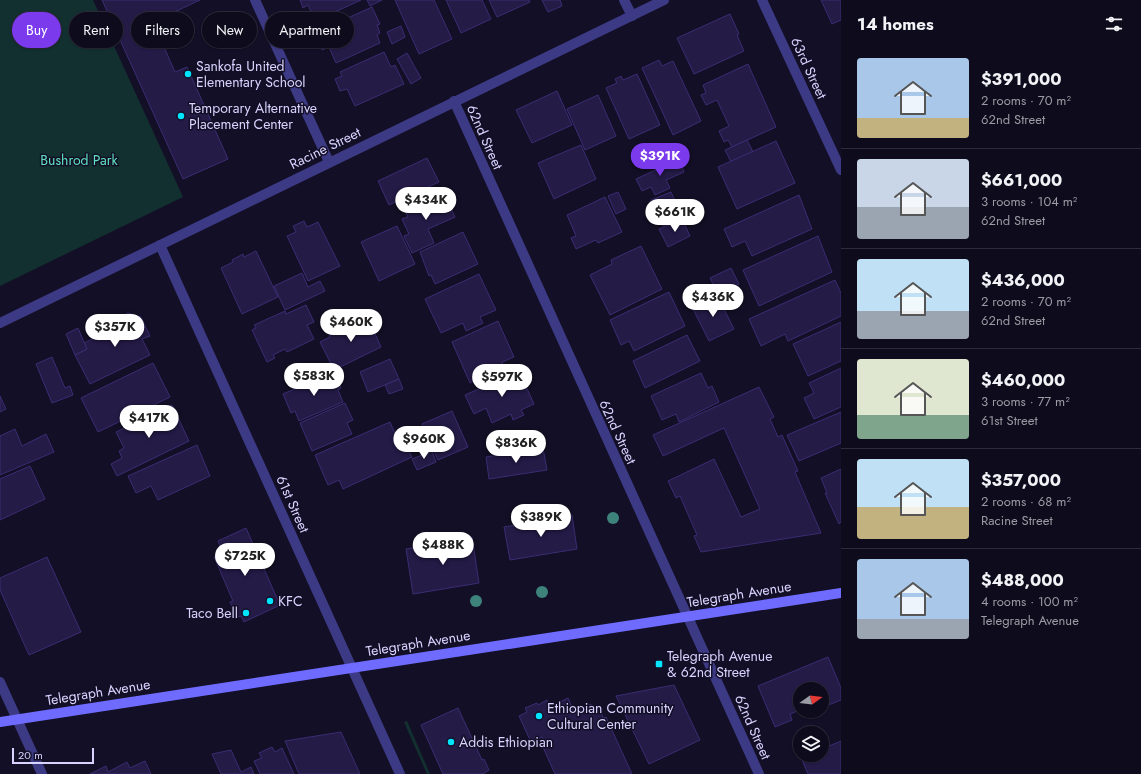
<!DOCTYPE html>
<html lang="en">
<head>
<meta charset="utf-8">
<style>
	:root { --surface:#0e0b1c; --page:#171425; --text:#f1f3f6; --muted:#9b9ba3; --line:#2e2b3b; --accent:#7c3aed }
	body { margin:0; font-family:Jost,sans-serif; background:var(--page); color:var(--text); height:100vh; display:flex; flex-direction:column; font-size:15px; white-space:nowrap }
	* { box-sizing:border-box; margin:0 }
	p { font-size:13px; color:var(--muted) }
	.icon { flex:none; width:22px; height:22px; fill:none; stroke:currentColor; stroke-width:2; stroke-linecap:round; stroke-linejoin:round }
	.map { position:relative; flex:1; overflow:hidden }
	.drawer { display:flex; flex-direction:column; background:var(--surface); width:300px }
	.drawer>* { flex:none }
	.top-card { position:absolute; left:12px; top:12px; width:380px; height:36px; display:flex; gap:8px }
	.needle { width:26px; rotate:75deg }
	.tools { position:absolute; left:793px; top:682px; display:grid; gap:8px }
	.tools a { display:grid; place-items:center; width:36px; height:36px; border-radius:50%; background:var(--surface); box-shadow:0 1px 3px #0004,0 0 0 1px var(--line); font-size:20px }
	.scale { position:absolute; left:12px; bottom:10px; width:82px; box-sizing:border-box; padding-left:4px; border:2px solid #d9d4ff; border-top:0; font-size:11px; line-height:14px; white-space:nowrap; color:#d9d4ff; -webkit-text-stroke:3px #130f26; paint-order:stroke }
	.price { position:absolute; translate:-50% -34px; padding:0 9px; border-radius:14px; background:#fff; color:#222; font-size:13px; line-height:26px; filter:drop-shadow(0 1px 2px #0008) }
	.price::after { content:''; position:absolute; left:50%; top:24px; width:12px; height:9px; margin-left:-6px; background:inherit; clip-path:polygon(0 0,100% 0,50% 100%) }
	.price.on { background:var(--accent); color:#fff }
	ul { padding:0; list-style:none }
	li { display:flex; align-items:center; gap:12px; height:100px; padding:0 16px }
	li+li { border-top:1px solid var(--line) }
	li span { display:grid; place-items:center; flex:none; width:112px; height:80px; border-radius:4px; color:#555 }
	li>.icon { margin-inline-start:auto }
	span .icon { width:48px; height:48px; fill:#fffc; stroke-width:1 }
	li b { font-size:17px }
	h2 { display:flex; justify-content:space-between; align-items:center; height:48px; padding:0 16px; font-size:17px }
	.chip { padding:0 14px; border-radius:18px; background:var(--surface); box-shadow:0 1px 3px #0004,0 0 0 1px var(--line); font-size:14px; line-height:36px }
	.chip.on { background:var(--accent); color:#fff }
	main { display:flex; flex:1; min-height:0 }
	.map>svg:first-child { display:block }
</style>
</head>
<body>
<main>
<div class="map">
<svg width="841" height="774" viewBox="0 0 841 774">
	<rect width="100%" height="100%" fill="#130f26"/>
	<g fill="#12302f">
		<path d="M0 0H93L183 197 0 286Z"/>
		<path d="M407 721 430 774H427L404 722Z"/>
	</g>
	<g fill="#241b47" stroke="#3b2d73">
		<path d="M102 0H200L153 22 175 72 187 67 228 159 183 179Z"/>
		<path d="M300 0H361L315 21 308 5 303 8Z"/>
		<path d="M367 0H382L370 6Z"/>
		<path d="M395 0H434L452 39 419 54Z"/>
		<path d="M446 0H482L491 19 461 33Z"/>
		<path d="M489 0H529L530 2 497 17Z"/>
		<path d="M542 0H560L562 6 548 12Z"/>
		<path d="M821 0H841V20L832 24Z"/>
		<path d="M372 7 380 24 377 25 380 33 377 35 380 43 336 63 329 47 322 50 316 38 323 35 321 30Z"/>
		<path d="M730 14 739 34 737 35 744 51 694 74 677 38Z"/>
		<path d="M401 26 405 37 392 44 387 32Z"/>
		<path d="M384 52 391 67 395 65 404 84 355 106 347 89 340 91 335 79 342 76 340 72Z"/>
		<path d="M407 53 421 78 411 84 397 59Z"/>
		<path d="M659 60 662 66 673 61 701 121 673 135 642 68Z"/>
		<path d="M748 64 776 127 732 147 728 140 724 142 719 131 729 126 717 100 706 105 701 95 706 93 703 85Z"/>
		<path d="M637 74 660 125 629 139 606 88 617 83 615 79 621 76 623 80Z"/>
		<path d="M557 91 572 125 532 143 516 110Z"/>
		<path d="M598 95 616 136 585 150 567 109Z"/>
		<path d="M747 140 753 152 731 162 725 150Z"/>
		<path d="M776 141 795 183 737 209 718 167Z"/>
		<path d="M581 145 596 179 554 199 538 163Z"/>
		<path d="M427 158 439 182 419 191 421 194 411 198 410 195 389 205 378 181Z"/>
		<path d="M679 159 684 172 666 180 670 188 655 195 651 187 642 191 636 179Z"/>
		<path d="M443 192 455 217 428 229 434 243 412 253 404 236 409 234 402 219 408 217 405 210Z"/>
		<path d="M618 192 626 209 616 214 608 196Z"/>
		<path d="M671 192 682 217 663 226 651 200Z"/>
		<path d="M799 195 812 229 752 256 745 241 732 247 724 229Z"/>
		<path d="M605 197 622 232 598 243 596 240 576 249 571 238 576 236 567 215Z"/>
		<path d="M682 219 690 236 668 247 659 229Z"/>
		<path d="M304 221 307 227 318 222 340 266 308 281 287 236 296 232 293 226Z"/>
		<path d="M397 226 415 264 379 281 361 242Z"/>
		<path d="M463 232 478 264 435 284 431 275 429 276 420 252Z"/>
		<path d="M818 236 832 272 759 306 743 270Z"/>
		<path d="M641 246 662 289 610 315 590 275 612 264 611 260Z"/>
		<path d="M256 251 278 297 242 314 221 268 233 262 232 260 243 254 244 257Z"/>
		<path d="M731 268 739 284 718 294 710 278Z"/>
		<path d="M302 273 308 287 320 281 325 291 285 310 274 286Z"/>
		<path d="M479 274 496 310 480 317 483 323 466 331 463 323 441 333 425 299Z"/>
		<path d="M835 280 841 293V316L788 341 785 334 761 346 749 319Z"/>
		<path d="M669 292 685 326 634 351 629 341 621 345 610 320Z"/>
		<path d="M717 295 734 329 709 341 692 307Z"/>
		<path d="M306 305 314 322 307 325 314 339 287 352 285 349 273 355 275 358 267 362 252 330 256 328 254 325 285 311 286 314Z"/>
		<path d="M128 313 141 317 150 336 142 339 150 355 90 384 75 355 87 349 84 343 105 333 102 327Z"/>
		<path d="M367 316 381 347 334 370 320 342 330 337 329 335Z"/>
		<path d="M498 321 514 357 502 362 504 367 470 383 452 342Z"/>
		<path d="M841 322V361L808 376 793 344Z"/>
		<path d="M78 328 87 349 75 355 66 334Z"/>
		<path d="M687 335 700 361 645 388 633 361Z"/>
		<path d="M52 357 65 388 70 386 73 395 52 403 36 364Z"/>
		<path d="M390 359 399 379 368 392 360 372Z"/>
		<path d="M153 363 170 397 98 432 81 398Z"/>
		<path d="M841 368V407L814 419 804 398 814 393 809 383Z"/>
		<path d="M519 371 534 404 521 410 524 415 513 420 511 414 492 423 486 408 474 414 465 395Z"/>
		<path d="M335 372 341 388 338 390 343 402 299 421 295 411 291 413 283 394Z"/>
		<path d="M701 373 708 388 712 386 719 402 679 422 676 414 662 420 651 396Z"/>
		<path d="M399 379 403 389 389 394 385 385Z"/>
		<path d="M759 387 774 417 770 419 778 437 782 435 798 471 795 472 821 533 701 552 694 536 697 535 680 496 676 498 668 481 714 459 741 517 760 509 724 428 663 456 653 435Z"/>
		<path d="M0 396 6 409 0 412Z"/>
		<path d="M345 403 353 420 347 423 352 434 312 451 300 423Z"/>
		<path d="M172 405 189 441 117 476 111 464 122 458 119 451 124 448 116 432Z"/>
		<path d="M452 411 468 447 438 460 422 424Z"/>
		<path d="M841 412V443L799 461 787 435Z"/>
		<path d="M390 422 401 447 406 445 412 457 343 489 339 480 328 485 315 455Z"/>
		<path d="M15 429 22 446 46 434 54 452 0 475V436Z"/>
		<path d="M197 445 210 476 158 500 151 486 136 493 128 476Z"/>
		<path d="M543 448 547 470 489 479 486 457Z"/>
		<path d="M432 451 436 462 417 470 412 459Z"/>
		<path d="M30 466 45 499 0 520V479Z"/>
		<path d="M841 469V522L839 524 825 493H827L821 478Z"/>
		<path d="M572 515 577 549 510 560 504 527Z"/>
		<path d="M246 528 280 605 244 622 241 616 237 617 230 602 233 601 214 557 223 553 218 541Z"/>
		<path d="M472 537 479 583 413 594 406 549Z"/>
		<path d="M47 557 81 632 29 655 0 590V578Z"/>
		<path d="M828 657 841 688V700L826 706 824 700 822 701V689H800V710L790 714 792 720 775 727 758 686Z"/>
		<path d="M674 685 700 740 649 764 616 696Z"/>
		<path d="M568 698 574 712 591 704 595 714 601 711 603 718 606 717 632 774H555L542 745 545 743 542 737 531 742 519 716 527 712 525 708 537 703 538 705 547 700 550 707Z"/>
		<path d="M458 708 482 760 484 759 489 770 483 774H443L421 725Z"/>
		<path d="M341 732 360 774H299L285 741Z"/>
		<path d="M841 741V774H808L800 755H822V749Z"/>
		<path d="M272 747 275 752 282 748 294 774H260L254 761 262 758 259 753Z"/>
		<path d="M231 750 241 772 251 767 254 774H221L212 754Z"/>
		<path d="M145 761 151 774H90L106 766 108 772 127 762 130 768Z"/>
	</g>
	<g fill="none" stroke-linecap="round" stroke-linejoin="round">
		<g stroke="#3d3a85" stroke-width="10">
			<path d="M255 0 329 162"/>
			<path d="M624 0 632 16"/>
			<path d="M762 0 841 170"/>
			<path d="M454 101 759 774"/>
			<path d="M160 245 400 774"/>
			<path d="M0 323 664 0"/>
			<path d="M0 682 42 774"/>
		</g>
		<path stroke="#6f6bff" stroke-width="10" d="M0 722 841 593"/>
	</g>
	<g fill="#3d827b">
		<circle cx="613" cy="518" r="6"/>
		<circle cx="542" cy="592" r="6"/>
		<circle cx="476" cy="601" r="6"/>
	</g>
	<g fill="#00e5ff" stroke="#130f26" stroke-width="1.5">
		<circle cx="188" cy="74" r="4"/>
		<circle cx="181" cy="116" r="4"/>
		<circle cx="270" cy="601" r="4"/>
		<circle cx="246" cy="613" r="4"/>
		<rect x="655" y="660" width="8" height="8" rx="2"/>
		<circle cx="539" cy="716" r="4"/>
		<circle cx="451" cy="742" r="4"/>
	</g>
	<g text-anchor="middle" dominant-baseline="central" stroke-width="3" stroke-linejoin="round" paint-order="stroke">
		<g font-size="14" fill="#d9d4ff" stroke="#130f26" text-anchor="start">
			<text x="196" y="66">Sankofa United<tspan x="196" dy="16">Elementary School</tspan></text>
			<text x="189" y="108">Temporary Alternative<tspan x="189" dy="16">Placement Center</tspan></text>
			<text x="278" y="601">KFC</text>
			<text x="238" y="613" text-anchor="end">Taco Bell</text>
			<text x="667" y="656">Telegraph Avenue<tspan x="667" dy="16">&amp; 62nd Street</tspan></text>
			<text x="547" y="708">Ethiopian Community<tspan x="547" dy="16">Cultural Center</tspan></text>
			<text x="459" y="742">Addis Ethiopian</text>
		</g>
		<g font-size="14" fill="#d9d4ff" stroke="#130f26">
			<text transform="translate(809 68) rotate(65)">63rd Street</text>
			<text transform="translate(485 137) rotate(66)">62nd Street</text>
			<text transform="translate(325 148) rotate(-26)">Racine Street</text>
			<text transform="translate(618 432) rotate(65)">62nd Street</text>
			<text transform="translate(293 504) rotate(66)">61st Street</text>
			<text transform="translate(739 594) rotate(-9)">Telegraph Avenue</text>
			<text transform="translate(418 643) rotate(-9)">Telegraph Avenue</text>
			<text transform="translate(98 692) rotate(-9)">Telegraph Avenue</text>
			<text transform="translate(753 727) rotate(66)">62nd Street</text>
		</g>
		<g font-size="14" fill="#5fe0c0" stroke="#130f26">
			<text x="79" y="160">Bushrod Park</text>
		</g>
	</g>
</svg>
<div class="tools">
<a><svg class="needle" viewBox="-14 -14 28 28"><path d="M0-13l5 13h-10z" fill="#e53935"/><path d="M0 13l5-13h-10z" fill="#9b9ba3"/></svg></a>
<a><svg class="icon" aria-label="layers" viewBox="0 0 24 24"><path d="M12 4l9 5-9 5-9-5zM3 14l9 5 9-5"/></svg></a>
</div>
<div class="scale">20 m</div>
<b class="price on" style="left:660px;top:177px">$391K</b>
<b class="price" style="left:426px;top:221px">$434K</b>
<b class="price" style="left:675px;top:233px">$661K</b>
<b class="price" style="left:713px;top:318px">$436K</b>
<b class="price" style="left:351px;top:343px">$460K</b>
<b class="price" style="left:115px;top:348px">$357K</b>
<b class="price" style="left:314px;top:397px">$583K</b>
<b class="price" style="left:502px;top:398px">$597K</b>
<b class="price" style="left:149px;top:439px">$417K</b>
<b class="price" style="left:424px;top:460px">$960K</b>
<b class="price" style="left:516px;top:464px">$836K</b>
<b class="price" style="left:541px;top:538px">$389K</b>
<b class="price" style="left:443px;top:566px">$488K</b>
<b class="price" style="left:245px;top:577px">$725K</b>
<div class="top-card">
<a class="chip on">Buy</a>
<a class="chip">Rent</a>
<a class="chip">Filters</a>
<a class="chip">New</a>
<a class="chip">Apartment</a>
</div>
</div>
<section class="drawer">
<h2>14 homes<svg class="icon" aria-label="filters" viewBox="0 0 24 24"><path d="M4 7h16M4 17h16"/><circle cx="9" cy="7" r="2"/><circle cx="15" cy="17" r="2"/></svg></h2>
<ul>
<li><span style="background:linear-gradient(#a9c7e8 75%,#c2b280 0)"><svg class="icon" aria-label="home" viewBox="0 0 24 24"><path d="M3 11l9-7 9 7M6 9v11h12V9"/></svg></span><div><b>$391,000</b><p>2 rooms · 70 m²</p><p>62nd Street</p></div></li>
<li><span style="background:linear-gradient(#c9d6e8 60%,#9aa5b1 0)"><svg class="icon" aria-label="home" viewBox="0 0 24 24"><path d="M3 11l9-7 9 7M6 9v11h12V9"/></svg></span><div><b>$661,000</b><p>3 rooms · 104 m²</p><p>62nd Street</p></div></li>
<li><span style="background:linear-gradient(#bfe0f5 65%,#9aa5b1 0)"><svg class="icon" aria-label="home" viewBox="0 0 24 24"><path d="M3 11l9-7 9 7M6 9v11h12V9"/></svg></span><div><b>$436,000</b><p>2 rooms · 70 m²</p><p>62nd Street</p></div></li>
<li><span style="background:linear-gradient(#dfe7d0 70%,#7fa58c 0)"><svg class="icon" aria-label="home" viewBox="0 0 24 24"><path d="M3 11l9-7 9 7M6 9v11h12V9"/></svg></span><div><b>$460,000</b><p>3 rooms · 77 m²</p><p>61st Street</p></div></li>
<li><span style="background:linear-gradient(#bfe0f5 60%,#c2b280 0)"><svg class="icon" aria-label="home" viewBox="0 0 24 24"><path d="M3 11l9-7 9 7M6 9v11h12V9"/></svg></span><div><b>$357,000</b><p>2 rooms · 68 m²</p><p>Racine Street</p></div></li>
<li><span style="background:linear-gradient(#a9c7e8 75%,#9aa5b1 0)"><svg class="icon" aria-label="home" viewBox="0 0 24 24"><path d="M3 11l9-7 9 7M6 9v11h12V9"/></svg></span><div><b>$488,000</b><p>4 rooms · 100 m²</p><p>Telegraph Avenue</p></div></li>
</ul>
</section>
</main>
</body>
</html>
